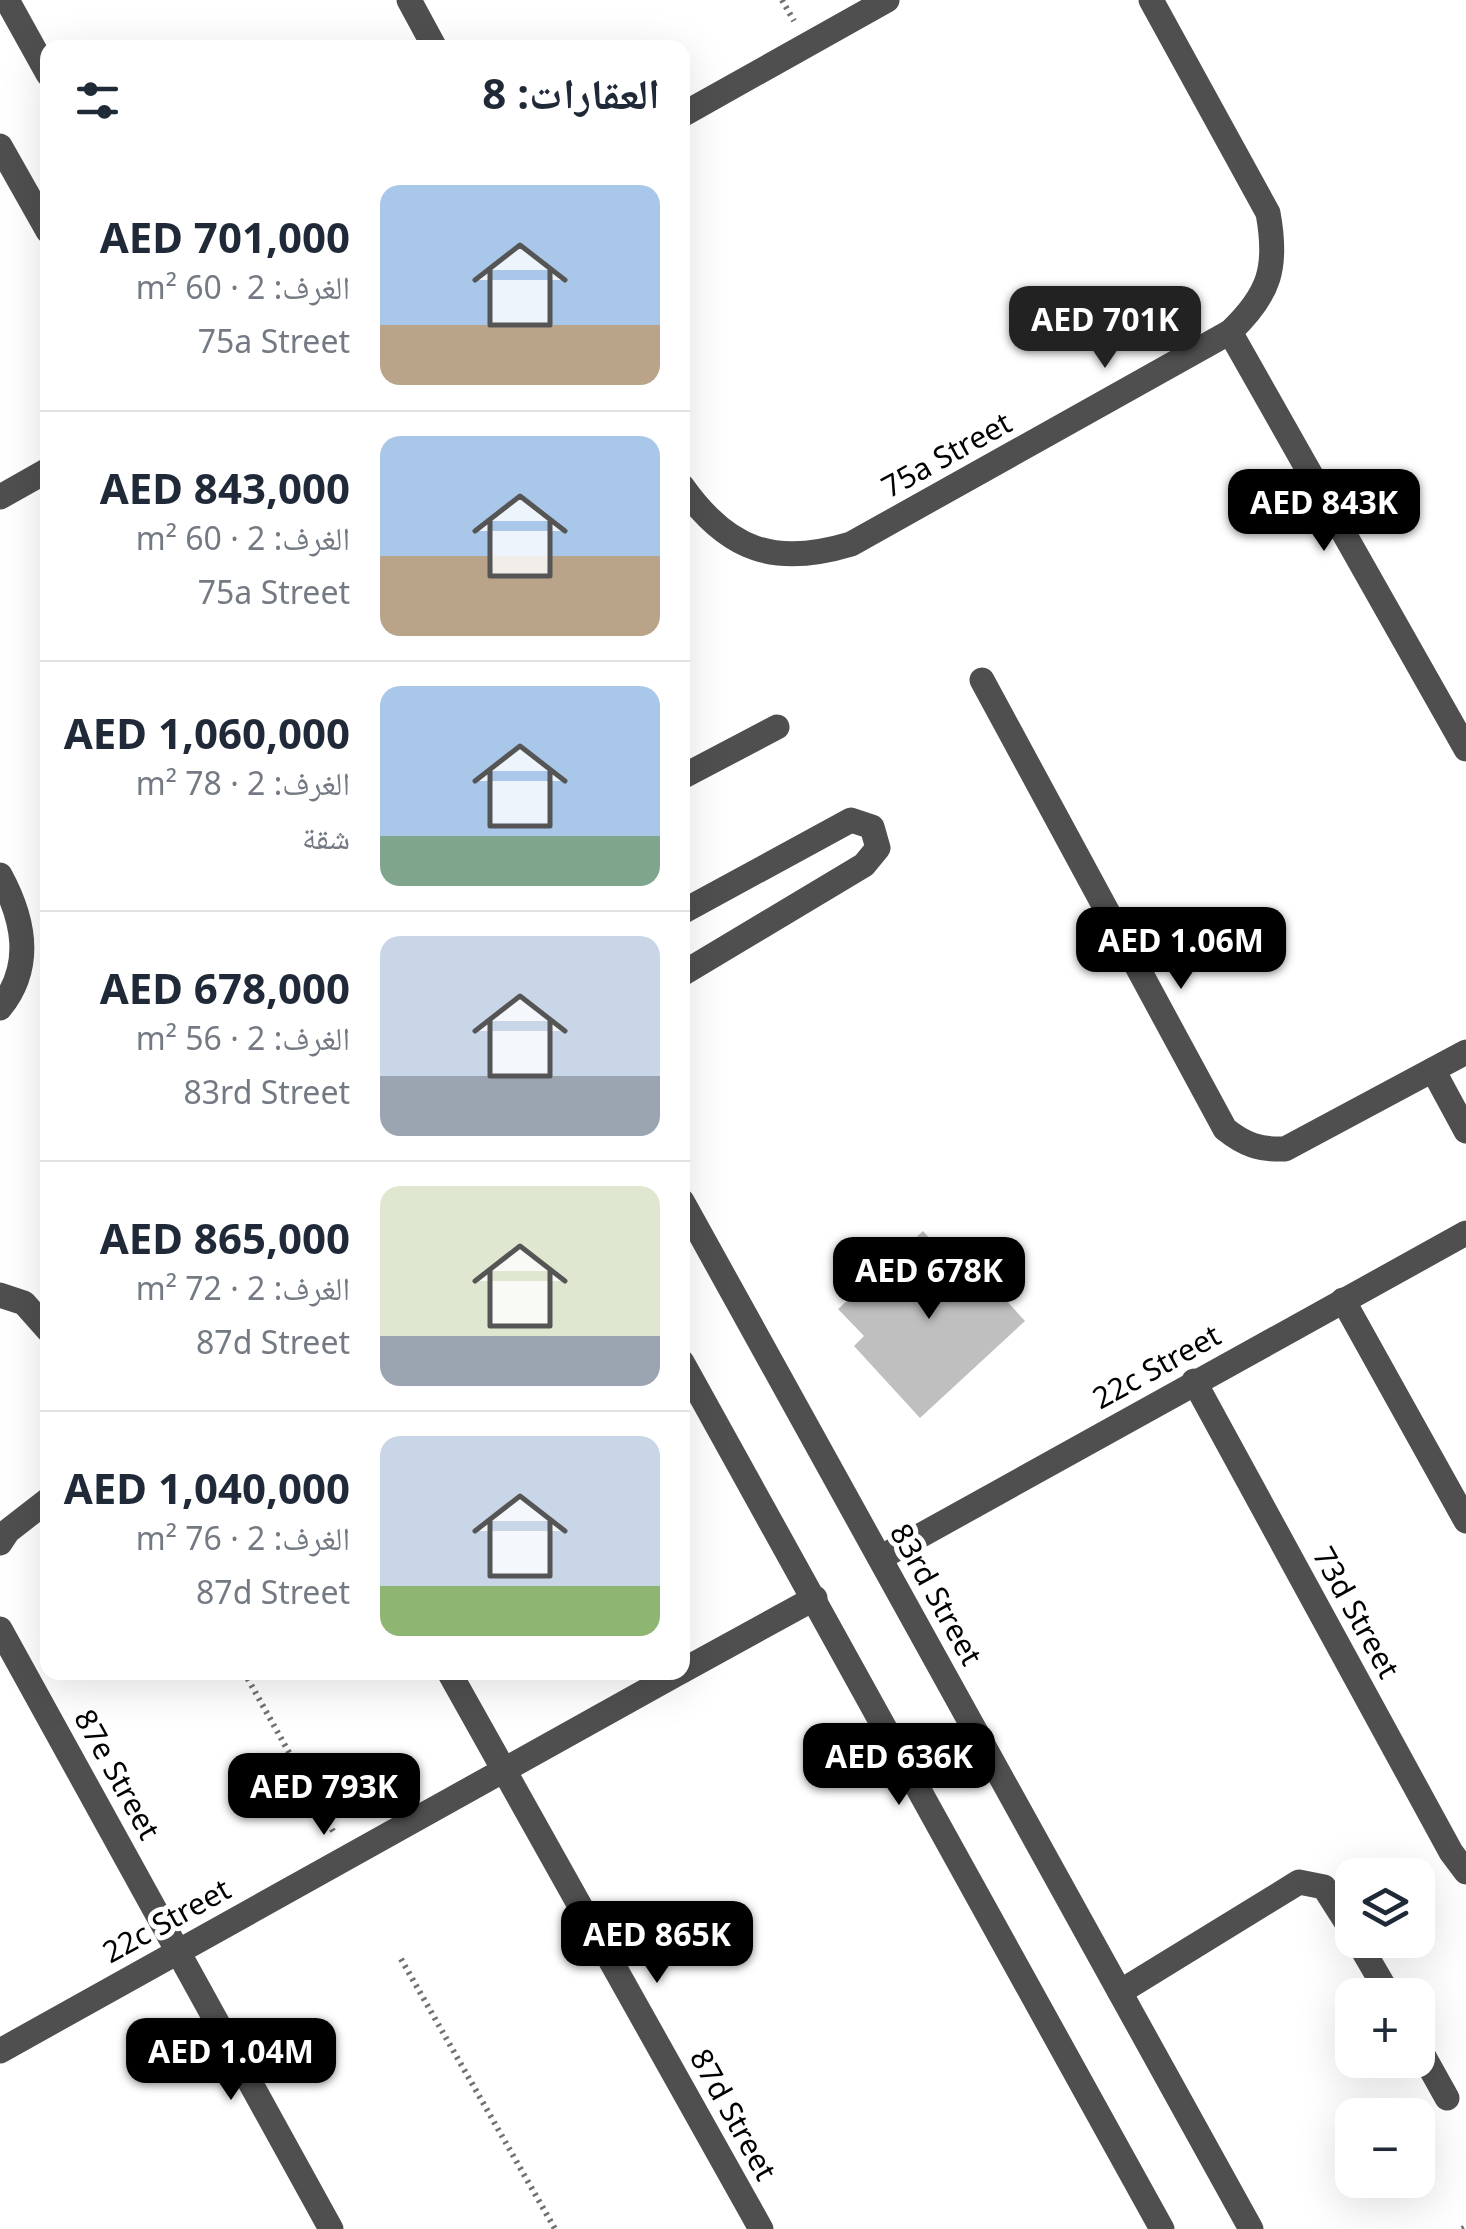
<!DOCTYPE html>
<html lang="ar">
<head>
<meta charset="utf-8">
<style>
	:root { --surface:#fff; --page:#f6f6f7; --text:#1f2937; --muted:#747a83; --line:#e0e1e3; --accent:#000 }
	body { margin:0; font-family:"Noto Sans","Noto Naskh Arabic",sans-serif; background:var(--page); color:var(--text); direction:rtl; height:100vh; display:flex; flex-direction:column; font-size:38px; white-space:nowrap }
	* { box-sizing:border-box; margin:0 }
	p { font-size:32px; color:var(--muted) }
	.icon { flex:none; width:55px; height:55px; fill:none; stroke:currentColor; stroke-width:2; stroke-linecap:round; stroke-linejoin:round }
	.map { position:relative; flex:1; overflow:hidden; direction:ltr }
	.panel { position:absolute; left:40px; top:40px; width:650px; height:1640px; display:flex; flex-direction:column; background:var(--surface); border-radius:20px; box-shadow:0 10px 40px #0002; direction:rtl }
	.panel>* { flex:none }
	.controls { position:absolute; left:1335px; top:1858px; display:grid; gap:20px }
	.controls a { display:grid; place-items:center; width:100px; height:100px; border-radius:20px; background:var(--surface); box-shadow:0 10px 40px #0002; font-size:50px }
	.price { position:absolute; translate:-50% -85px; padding:0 22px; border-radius:20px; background:var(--accent); color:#fff; font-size:32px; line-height:65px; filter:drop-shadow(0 2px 5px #0008) }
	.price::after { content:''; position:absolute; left:50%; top:60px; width:30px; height:22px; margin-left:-15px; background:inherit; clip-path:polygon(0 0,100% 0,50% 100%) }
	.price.on { background:#222; color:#fff }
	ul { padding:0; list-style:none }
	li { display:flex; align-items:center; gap:30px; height:250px; padding:0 30px }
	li+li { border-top:2px solid var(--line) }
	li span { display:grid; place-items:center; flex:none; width:280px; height:200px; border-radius:20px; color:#555 }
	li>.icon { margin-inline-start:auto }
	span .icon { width:120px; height:120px; fill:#fffc; stroke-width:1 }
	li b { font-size:42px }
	h2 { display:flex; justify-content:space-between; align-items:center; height:120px; padding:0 30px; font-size:42px }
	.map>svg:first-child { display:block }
</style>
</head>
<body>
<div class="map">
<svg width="1466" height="2229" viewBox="0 0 1466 2229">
	<rect width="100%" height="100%" fill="#fff"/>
	<path fill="#bfbfbf" d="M923 1231 949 1260 960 1250 1025 1321 920 1418 854 1346 864 1336 838 1309Z"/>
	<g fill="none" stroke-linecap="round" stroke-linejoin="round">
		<g stroke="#717171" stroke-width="6" stroke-dasharray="2.5 5" stroke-linecap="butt">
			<path d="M782 0 794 21"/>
			<path d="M244 1672 334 1833"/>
			<path d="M401 1959 555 2229"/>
			<path d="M1462 2229 1466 2227"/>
		</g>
		<g stroke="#4f4f4f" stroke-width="25">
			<path d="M7 0 48 74"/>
			<path d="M409 0 435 48"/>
			<path d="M682 115 887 0"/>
			<path d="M0 146 48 231"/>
			<path d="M1230 332 1466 749"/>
			<path d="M682 486C728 551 775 567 851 544L1230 332C1270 294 1278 267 1268 213L1151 0"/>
			<path d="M0 497 48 470"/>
			<path d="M982 680 1225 1129C1245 1145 1260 1150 1285 1149L1466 1052"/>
			<path d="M682 777 777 727"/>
			<path d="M0 875C24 919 34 966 0 1008"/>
			<path d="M682 912 851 820 872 827 878 848 864 865 682 974"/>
			<path d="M1433 1070 1466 1131"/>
			<path d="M682 1201 1251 2229"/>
			<path d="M0 1295 24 1303 48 1330"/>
			<path d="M1343 1300 1466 1521"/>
			<path d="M682 1362 1162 2229"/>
			<path d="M1194 1381 1451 1852 1466 1872"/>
			<path d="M0 1543 8 1531 48 1500"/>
			<path d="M880 1558 1466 1233"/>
			<path d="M0 1629 331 2229"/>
			<path d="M682 1671 815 1598"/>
			<path d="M449 1672 761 2229"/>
			<path d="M1357 1940 1389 1995"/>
			<path d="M1120 1992 1299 1882 1324 1887 1352 1931"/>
			<path d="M1418 2046 1447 2098"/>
			<path d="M0 2051 680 1672"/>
		</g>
	</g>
	<g text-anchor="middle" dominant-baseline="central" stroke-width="10" stroke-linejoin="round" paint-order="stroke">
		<g font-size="30" fill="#000" stroke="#fff">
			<text transform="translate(946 454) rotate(-29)">75a Street</text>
			<text transform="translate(1156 1366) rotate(-29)">22c Street</text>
			<text transform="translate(937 1594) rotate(61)">83rd Street</text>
			<text transform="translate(1357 1612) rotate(61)">73d Street</text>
			<text transform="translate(118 1774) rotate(61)">87e Street</text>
			<text transform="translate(166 1920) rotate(-29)">22c Street</text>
			<text transform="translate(734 2114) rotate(61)">87d Street</text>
		</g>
	</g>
</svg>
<div class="controls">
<a><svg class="icon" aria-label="layers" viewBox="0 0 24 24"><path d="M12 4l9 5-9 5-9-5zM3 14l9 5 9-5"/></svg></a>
<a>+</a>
<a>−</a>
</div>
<b class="price on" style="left:1105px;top:371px">AED 701K</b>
<b class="price" style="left:1324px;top:554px">AED 843K</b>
<b class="price" style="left:1181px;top:992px">AED 1.06M</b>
<b class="price" style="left:929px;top:1322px">AED 678K</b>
<b class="price" style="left:899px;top:1808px">AED 636K</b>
<b class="price" style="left:324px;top:1838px">AED 793K</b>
<b class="price" style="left:657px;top:1986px">AED 865K</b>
<b class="price" style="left:231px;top:2103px">AED 1.04M</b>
<section class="panel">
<h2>العقارات: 8<svg class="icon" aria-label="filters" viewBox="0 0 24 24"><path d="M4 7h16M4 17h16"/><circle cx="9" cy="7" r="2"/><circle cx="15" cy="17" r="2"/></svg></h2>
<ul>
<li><span style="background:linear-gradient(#a9c7e8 70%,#b9a48a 0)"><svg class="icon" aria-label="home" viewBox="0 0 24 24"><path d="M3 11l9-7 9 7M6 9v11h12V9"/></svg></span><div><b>AED 701,000</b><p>الغرف: 2 · 60 m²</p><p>75a Street</p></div></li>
<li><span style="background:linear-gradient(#a9c7e8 60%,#b9a48a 0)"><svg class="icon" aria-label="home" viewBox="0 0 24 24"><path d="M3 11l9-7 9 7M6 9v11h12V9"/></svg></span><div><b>AED 843,000</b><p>الغرف: 2 · 60 m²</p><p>75a Street</p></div></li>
<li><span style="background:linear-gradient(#a9c7e8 75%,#7fa58c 0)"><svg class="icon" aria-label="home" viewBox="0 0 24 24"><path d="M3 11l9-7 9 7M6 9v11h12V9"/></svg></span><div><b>AED 1,060,000</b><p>الغرف: 2 · 78 m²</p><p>شقة</p></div></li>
<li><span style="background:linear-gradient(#c9d6e8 70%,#9aa5b1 0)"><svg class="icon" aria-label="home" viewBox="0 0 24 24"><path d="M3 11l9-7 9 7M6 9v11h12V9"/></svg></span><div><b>AED 678,000</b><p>الغرف: 2 · 56 m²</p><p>83rd Street</p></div></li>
<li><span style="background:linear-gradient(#dfe7d0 75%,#9aa5b1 0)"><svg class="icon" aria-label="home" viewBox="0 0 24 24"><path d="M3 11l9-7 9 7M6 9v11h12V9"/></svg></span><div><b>AED 865,000</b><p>الغرف: 2 · 72 m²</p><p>87d Street</p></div></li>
<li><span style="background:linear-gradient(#c9d6e8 75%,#8fb573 0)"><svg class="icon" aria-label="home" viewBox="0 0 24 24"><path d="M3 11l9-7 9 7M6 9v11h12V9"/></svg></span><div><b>AED 1,040,000</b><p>الغرف: 2 · 76 m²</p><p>87d Street</p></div></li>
</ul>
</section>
</div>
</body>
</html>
